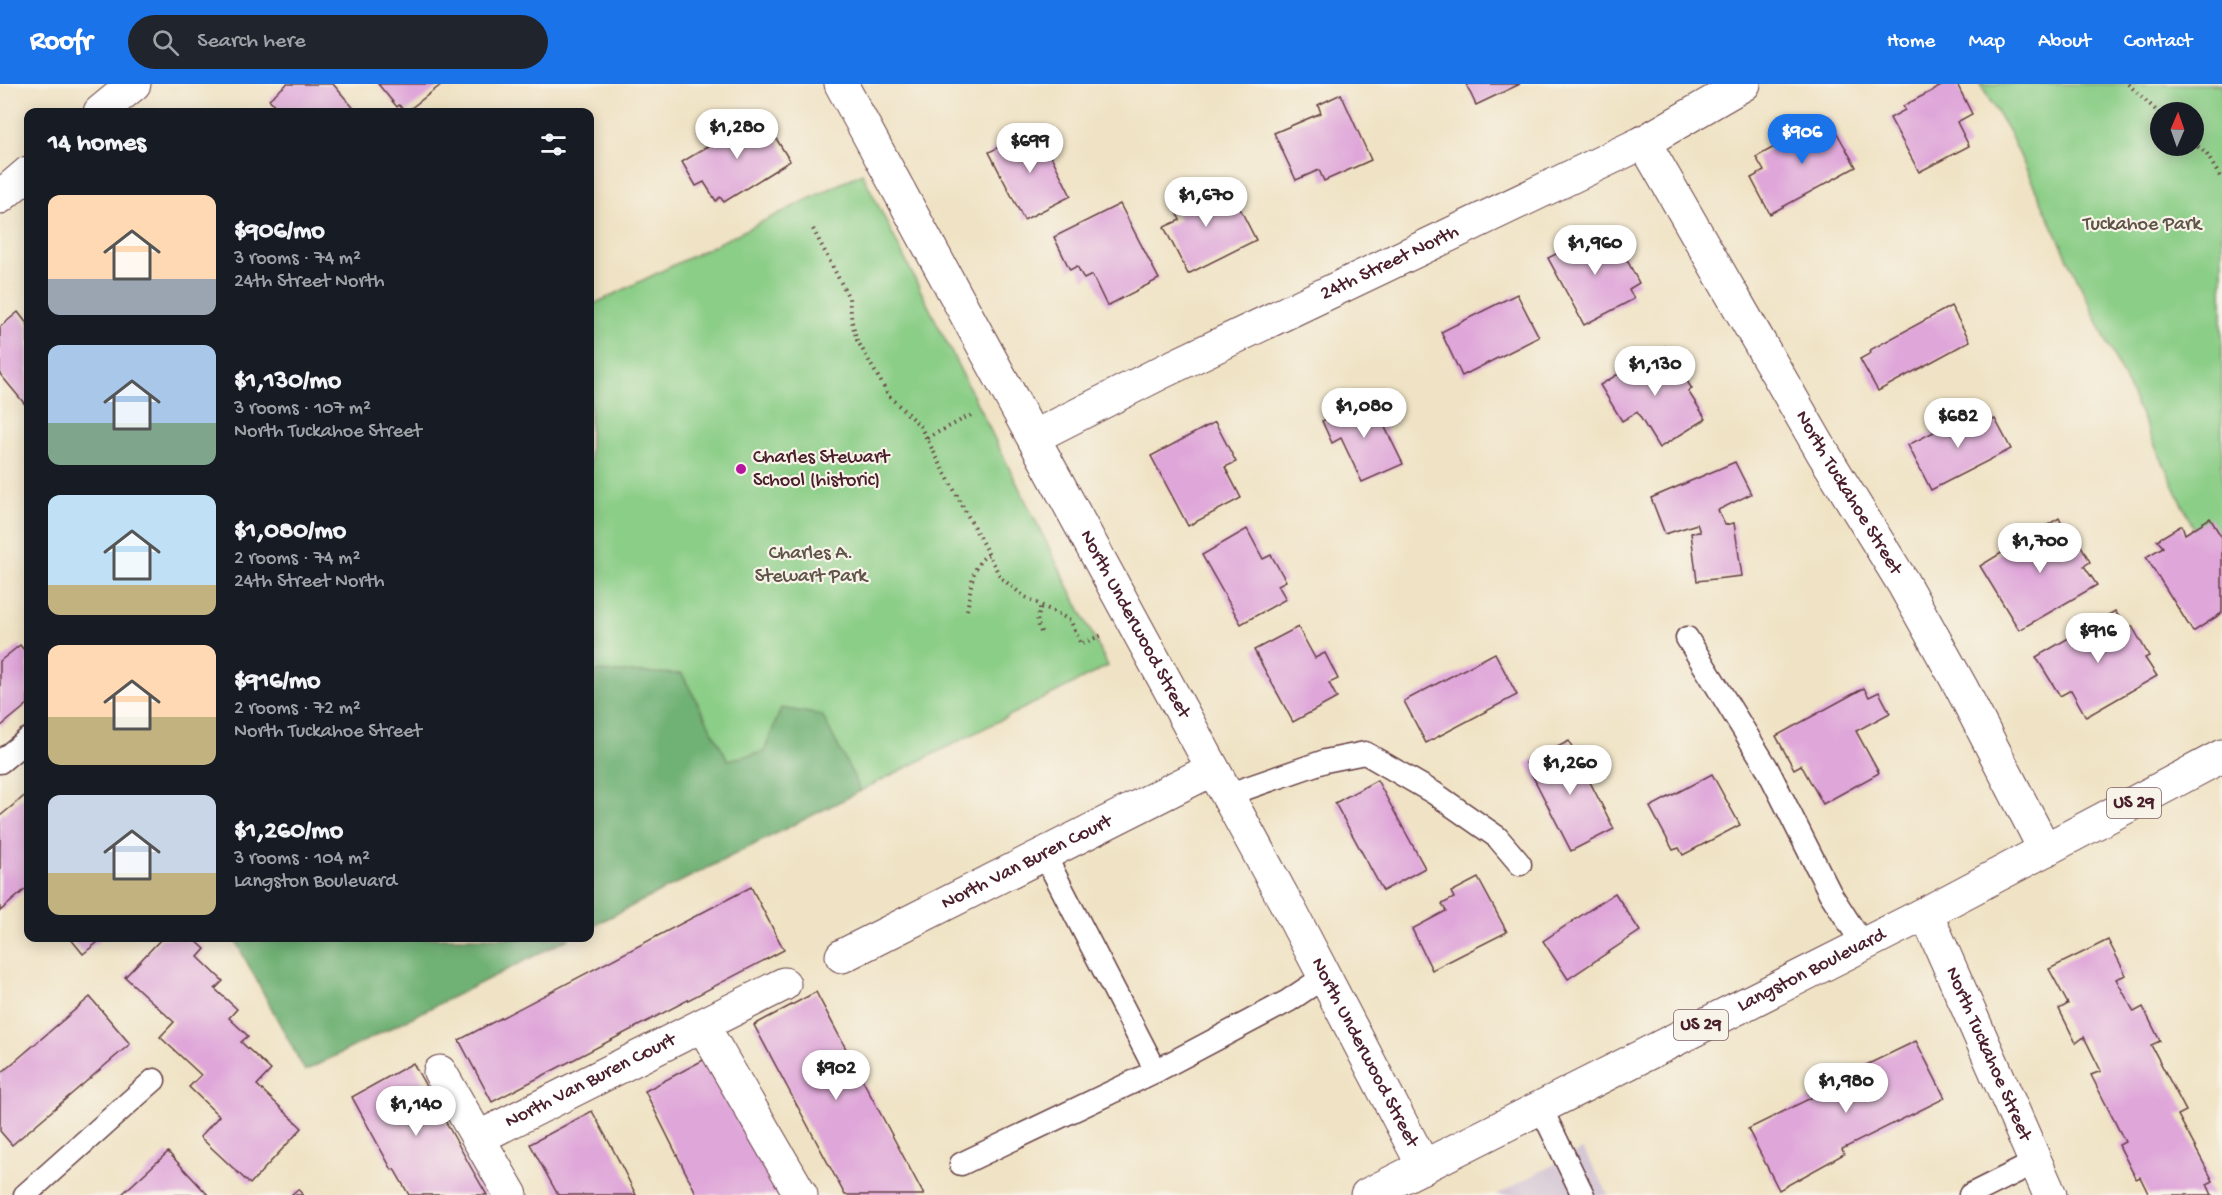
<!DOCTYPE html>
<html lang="en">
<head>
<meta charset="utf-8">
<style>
	:root { --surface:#171b24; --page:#20242c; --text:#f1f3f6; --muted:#9ea1a6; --accent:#1a73e8 }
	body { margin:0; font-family:"Gochi Hand",sans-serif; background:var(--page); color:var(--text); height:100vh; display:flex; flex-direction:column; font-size:22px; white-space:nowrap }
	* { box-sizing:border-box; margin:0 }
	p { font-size:20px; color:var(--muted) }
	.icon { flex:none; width:33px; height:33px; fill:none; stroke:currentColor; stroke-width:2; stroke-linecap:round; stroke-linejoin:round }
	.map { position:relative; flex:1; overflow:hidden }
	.panel { position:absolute; left:24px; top:24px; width:570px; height:834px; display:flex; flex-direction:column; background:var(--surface); border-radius:12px; box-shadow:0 3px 15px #0003 }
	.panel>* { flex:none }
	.needle { width:39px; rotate:2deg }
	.buttons { position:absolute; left:2150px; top:18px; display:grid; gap:12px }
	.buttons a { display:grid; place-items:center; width:54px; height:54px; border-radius:50%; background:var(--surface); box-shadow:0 3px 15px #0003; font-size:30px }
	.price { position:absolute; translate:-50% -51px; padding:0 14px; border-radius:21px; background:#fff; color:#222; font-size:20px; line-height:39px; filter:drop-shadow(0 2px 3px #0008) }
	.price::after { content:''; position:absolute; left:50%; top:36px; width:18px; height:14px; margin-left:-9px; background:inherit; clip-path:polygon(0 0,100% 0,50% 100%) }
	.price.active { background:var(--accent); color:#fff }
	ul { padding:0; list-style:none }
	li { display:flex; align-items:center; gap:18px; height:150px; padding:0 24px }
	li span { display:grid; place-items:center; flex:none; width:168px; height:120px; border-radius:12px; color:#555 }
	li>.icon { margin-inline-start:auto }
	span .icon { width:72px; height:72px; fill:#fffc; stroke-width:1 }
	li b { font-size:26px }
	h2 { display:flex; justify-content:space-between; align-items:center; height:72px; padding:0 24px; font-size:26px }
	header { display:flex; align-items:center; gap:36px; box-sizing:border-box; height:84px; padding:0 30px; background:var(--accent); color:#fff }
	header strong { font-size:28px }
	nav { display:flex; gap:33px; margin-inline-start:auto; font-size:21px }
	.search { width:420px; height:54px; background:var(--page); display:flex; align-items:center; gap:15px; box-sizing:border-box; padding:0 21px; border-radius:33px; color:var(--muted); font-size:22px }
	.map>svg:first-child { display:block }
</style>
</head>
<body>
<header>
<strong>Roofr</strong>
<div class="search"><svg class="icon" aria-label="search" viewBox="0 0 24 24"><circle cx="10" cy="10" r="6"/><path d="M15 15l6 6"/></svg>Search here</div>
<nav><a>Home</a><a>Map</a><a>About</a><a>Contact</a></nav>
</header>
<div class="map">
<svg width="2222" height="1111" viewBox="0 0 2222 1111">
	<rect width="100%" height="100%" fill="#f7f3e8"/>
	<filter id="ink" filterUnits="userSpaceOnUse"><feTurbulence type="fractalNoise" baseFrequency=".0167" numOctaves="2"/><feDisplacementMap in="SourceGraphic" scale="12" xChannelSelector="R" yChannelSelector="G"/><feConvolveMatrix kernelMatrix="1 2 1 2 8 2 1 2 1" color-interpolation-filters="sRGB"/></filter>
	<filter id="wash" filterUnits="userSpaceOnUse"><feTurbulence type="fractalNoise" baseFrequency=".008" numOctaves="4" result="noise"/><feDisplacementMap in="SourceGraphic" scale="24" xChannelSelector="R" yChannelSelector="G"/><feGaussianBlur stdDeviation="1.35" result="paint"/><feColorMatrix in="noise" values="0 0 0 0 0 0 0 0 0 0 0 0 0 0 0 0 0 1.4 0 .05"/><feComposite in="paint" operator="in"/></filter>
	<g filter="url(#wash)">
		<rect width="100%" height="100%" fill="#f0e3c5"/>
		<path fill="#cebed1" d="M1583 1065 1609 1111H1496Z"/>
		<g fill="#8bce87" stroke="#6a7659" stroke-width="1.5" fill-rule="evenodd">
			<path d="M1980 0H2222V505L2009 48ZM2160 28H2193V62H2160Z"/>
			<path d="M862 89 1108 582 590 843V222Z"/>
		</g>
		<g fill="#70b174" stroke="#5d6850" stroke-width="1.5">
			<path d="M590 587 682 590 728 676 764 668 781 624 822 631 861 707 590 843Z"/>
			<path d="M234 854H570L305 987Z"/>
		</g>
		<g id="blocks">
			<g fill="#dfa6d9">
				<path d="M287 0H333L357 28H280L269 15Z"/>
				<path d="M378 0H442L406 28 399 21 397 23Z"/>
				<path d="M1466 0H1520L1476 21Z"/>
				<path d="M1945 0H1957L1972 30 1957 38 1969 62 1919 88 1890 34 1905 26 1903 22Z"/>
				<path d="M1341 10 1371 76 1324 97 1319 86 1296 96 1274 49 1321 29 1318 21Z"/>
				<path d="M761 30 790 77 724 118 720 113 716 117 704 98 696 102 682 78Z"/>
				<path d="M1828 33 1856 83 1770 130 1751 94 1764 87 1756 73Z"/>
				<path d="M1037 44 1071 112 1024 136 989 68Z"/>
				<path d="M1195 97 1207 122 1232 109 1256 156 1188 190 1164 143 1180 136 1168 110Z"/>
				<path d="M1120 120 1159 195 1107 222 1092 191 1084 195 1077 182 1070 186 1054 153Z"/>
				<path d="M1599 148 1605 158 1615 153 1639 199 1629 205 1634 215 1584 241 1548 174Z"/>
				<path d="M1517 210 1539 253 1462 292 1441 248Z"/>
				<path d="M1951 222 1970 257 1878 307 1860 275 1871 269 1870 266Z"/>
				<path d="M18 228 28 241V324L0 290V243Z"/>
				<path d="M1665 262 1692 305 1688 307 1706 335 1659 364 1637 328 1622 337 1600 301Z"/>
				<path d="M1370 313 1403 380 1362 398 1341 354 1332 359 1322 337Z"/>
				<path d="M1977 326 1984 340 1995 335 2011 365 1931 406 1908 361Z"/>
				<path d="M1215 338 1236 378 1225 383 1241 414 1188 442 1151 372Z"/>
				<path d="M1735 378 1751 410 1718 426 1725 441 1734 439 1742 492 1697 497 1691 449 1700 448 1697 440 1665 450 1651 414Z"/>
				<path d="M2059 434 2068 453 2074 449 2090 478 2084 482 2097 501 2019 546 1980 482Z"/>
				<path d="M2210 434 2222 454V529L2193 548 2146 473 2163 463 2157 456 2182 441 2185 450Z"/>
				<path d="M1247 445 1263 475 1271 471 1286 497 1278 501 1286 515 1241 540 1202 471Z"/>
				<path d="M2115 527 2127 545 2132 542 2149 572 2145 574 2157 592 2086 633 2071 606 2060 612 2036 573Z"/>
				<path d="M1298 543 1315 574 1325 569 1338 595 1329 599 1337 614 1293 638 1254 566Z"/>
				<path d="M20 561 28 571V620L0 643V577Z"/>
				<path d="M1495 569 1517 611 1426 659 1404 617Z"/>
				<path d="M1864 604 1869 613 1879 608 1890 629 1856 647 1879 689 1823 720 1801 681 1794 685 1776 652Z"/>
				<path d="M1569 657 1614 745 1571 767 1526 679Z"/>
				<path d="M1712 690 1740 741 1683 771 1679 764 1673 766 1650 723Z"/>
				<path d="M1377 696 1425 784 1383 807 1335 719Z"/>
				<path d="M28 709V803L0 827V732Z"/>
				<path d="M1478 794 1507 848 1432 886 1412 845 1446 827 1442 820 1454 814 1451 808Z"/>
				<path d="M751 803 784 866 492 1018 459 956Z"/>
				<path d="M1615 809 1640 847 1568 895 1543 857Z"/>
				<path d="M70 854H103L83 870Z"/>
				<path d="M162 854H193L205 865 198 873 223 897 215 905 237 925 229 934 248 952 241 958 271 986 257 1001 302 1044 250 1100 200 1053 219 1032 189 1003 201 991 160 953 174 938 125 893Z"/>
				<path d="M2108 856 2126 891 2116 895 2134 928 2143 923 2160 957 2151 961 2186 1027 2178 1031 2213 1097 2207 1100 2212 1111H2149L2140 1093 2136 1095 2119 1061 2125 1058 2091 991 2101 987 2084 953 2076 959 2059 925 2068 920 2049 885Z"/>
				<path d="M816 908 854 980 924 1111H845L792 1012 754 941Z"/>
				<path d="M90 913 130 960 12 1061 0 1047V990Z"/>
				<path d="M1916 957 1945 1014 1842 1065 1844 1070 1779 1106 1748 1045 1815 1012 1812 1007Z"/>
				<path d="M707 974 782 1111H697L645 1007Z"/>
				<path d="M413 979 473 1087 487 1111H409L394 1085 392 1086 352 1013Z"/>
				<path d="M592 1027 616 1071 636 1111H558L530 1060Z"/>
				<path d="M168 1068 208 1111H121Z"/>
				<path d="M298 1105 303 1111H291Z"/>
			</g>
		</g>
	</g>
	<g filter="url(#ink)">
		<use href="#blocks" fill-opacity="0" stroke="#633c42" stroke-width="1.5"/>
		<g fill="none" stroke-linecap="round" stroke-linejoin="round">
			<defs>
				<g id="lane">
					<path d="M1687 554 1766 682 1830 809 1862 859"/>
					<path d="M0 678 28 655"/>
					<path d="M1227 711 1325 677 1365 669 1434 709 1497 753 1520 780"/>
					<path d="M1045 772 1156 987 1288 917 1324 893"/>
					<path d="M1540 1022 1583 1111"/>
					<path d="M961 1080 1156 987"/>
					<path d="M25 1111 154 996"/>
					<path d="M1970 1111 2036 1078"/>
				</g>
				<g id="street">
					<path id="s1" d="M841 0 1293 832 1424 1083"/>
					<path d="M100 28 134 0"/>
					<path id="s2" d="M1644 58 1823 369 1903 499 1962 605 2045 766"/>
					<path d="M0 113 28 89"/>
					<path id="s3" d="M1034 353 1162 288 1644 58 1744 0"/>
					<path id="s4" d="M1926 829 2050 1111"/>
					<path id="s5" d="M842 872 1211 686"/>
					<path d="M703 942 801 1111"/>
					<path d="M440 988 511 1111"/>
					<path id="s6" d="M478 1054 784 900"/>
				</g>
				<g id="primary">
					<path id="s7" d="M1367 1111 1926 829 2222 672"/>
				</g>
			</defs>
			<use href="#lane" stroke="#633c42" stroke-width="25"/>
			<use href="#street" stroke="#633c42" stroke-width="35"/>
			<use href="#primary" stroke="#633c42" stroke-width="35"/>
			<g stroke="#633c42" stroke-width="4" stroke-dasharray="1.5 4.5" stroke-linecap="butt">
				<path d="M2128 0 2160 30"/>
				<path d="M2193 59 2206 69 2222 96"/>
				<path d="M813 145 849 214 852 238 857 256 889 312 920 342 1001 494 1025 513 1070 536 1081 560 1102 551"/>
				<path d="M927 354 973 330"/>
				<path d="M967 526C971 509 970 480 988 471"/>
				<path d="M1041 548 1037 538 1041 520"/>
			</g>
			<use href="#lane" stroke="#fff" stroke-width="22"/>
			<use href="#street" stroke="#fff" stroke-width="33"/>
			<use href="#primary" stroke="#fff" stroke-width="33"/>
		</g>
	</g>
	<circle fill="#b5179e" stroke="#f7f3e8" stroke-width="2" cx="741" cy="385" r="6"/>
	<g text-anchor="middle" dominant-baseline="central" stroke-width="4.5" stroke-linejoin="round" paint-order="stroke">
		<g fill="#f7f3e8" stroke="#7e5f64" stroke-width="1.5">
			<rect x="2107" y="704" width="54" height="30" rx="4.5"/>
			<rect x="1674" y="926" width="54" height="30" rx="4.5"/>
		</g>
		<g font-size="18" font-weight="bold" fill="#4a1f2b">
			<text x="2134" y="719">US 29</text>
			<text x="1701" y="941">US 29</text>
		</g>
		<g font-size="20" fill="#5e5447" stroke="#f7f3e8">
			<text x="2142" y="141">Tuckahoe Park</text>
			<text x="811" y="470">Charles A.<tspan x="811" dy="23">Stewart Park</tspan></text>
		</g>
		<g font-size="20" fill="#4a1f2b" stroke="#f7f3e8">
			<text stroke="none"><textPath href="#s3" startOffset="396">24th Street North</textPath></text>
			<text stroke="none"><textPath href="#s2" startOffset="406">North Tuckahoe Street</textPath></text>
			<text stroke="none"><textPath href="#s1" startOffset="615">North Underwood Street</textPath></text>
			<text stroke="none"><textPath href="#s5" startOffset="207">North Van Buren Court</textPath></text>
			<text stroke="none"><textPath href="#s7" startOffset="498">Langston Boulevard</textPath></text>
			<text stroke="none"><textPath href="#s1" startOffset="1101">North Underwood Street</textPath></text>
			<text stroke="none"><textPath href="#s4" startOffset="154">North Tuckahoe Street</textPath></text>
			<text stroke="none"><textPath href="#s6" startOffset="126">North Van Buren Court</textPath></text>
		</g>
		<g font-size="20" fill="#4a1f2b" stroke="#f7f3e8" text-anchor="start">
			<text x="753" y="374">Charles Stewart<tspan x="753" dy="23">School (historic)</tspan></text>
		</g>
	</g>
</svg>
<div class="buttons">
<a><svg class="needle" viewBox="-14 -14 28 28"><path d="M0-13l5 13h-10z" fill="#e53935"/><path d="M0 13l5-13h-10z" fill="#9ea1a6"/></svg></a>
</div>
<b class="price" style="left:737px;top:76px">$1,280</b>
<b class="price active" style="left:1802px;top:81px">$906</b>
<b class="price" style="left:1030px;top:90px">$699</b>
<b class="price" style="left:1206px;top:144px">$1,670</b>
<b class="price" style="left:1595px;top:192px">$1,960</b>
<b class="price" style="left:1655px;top:313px">$1,130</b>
<b class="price" style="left:1364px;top:355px">$1,080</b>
<b class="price" style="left:1958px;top:365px">$682</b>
<b class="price" style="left:2040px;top:490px">$1,700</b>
<b class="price" style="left:2098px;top:580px">$916</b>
<b class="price" style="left:1570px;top:712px">$1,260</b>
<b class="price" style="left:836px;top:1017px">$902</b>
<b class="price" style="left:1846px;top:1030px">$1,980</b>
<b class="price" style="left:416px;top:1053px">$1,140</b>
<section class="panel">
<h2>14 homes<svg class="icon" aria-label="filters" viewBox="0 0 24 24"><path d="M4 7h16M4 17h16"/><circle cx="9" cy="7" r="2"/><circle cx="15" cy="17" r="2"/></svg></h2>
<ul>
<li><span style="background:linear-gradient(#ffd9b3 70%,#9aa5b1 0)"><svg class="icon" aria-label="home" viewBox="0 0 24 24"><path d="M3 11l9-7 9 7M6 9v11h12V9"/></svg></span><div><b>$906/mo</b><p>3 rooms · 74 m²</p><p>24th Street North</p></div></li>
<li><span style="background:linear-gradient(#a9c7e8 65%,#7fa58c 0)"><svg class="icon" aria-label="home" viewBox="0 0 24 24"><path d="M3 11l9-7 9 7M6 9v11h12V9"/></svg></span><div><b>$1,130/mo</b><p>3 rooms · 107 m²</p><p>North Tuckahoe Street</p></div></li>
<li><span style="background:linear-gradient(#bfe0f5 75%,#c2b280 0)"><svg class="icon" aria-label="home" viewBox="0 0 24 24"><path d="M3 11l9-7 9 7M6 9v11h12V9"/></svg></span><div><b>$1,080/mo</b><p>2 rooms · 74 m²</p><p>24th Street North</p></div></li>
<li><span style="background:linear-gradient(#ffd9b3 60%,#c2b280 0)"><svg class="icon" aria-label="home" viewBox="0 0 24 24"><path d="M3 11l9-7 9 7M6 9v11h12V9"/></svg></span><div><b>$916/mo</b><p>2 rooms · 72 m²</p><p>North Tuckahoe Street</p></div></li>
<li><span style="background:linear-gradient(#c9d6e8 65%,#c2b280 0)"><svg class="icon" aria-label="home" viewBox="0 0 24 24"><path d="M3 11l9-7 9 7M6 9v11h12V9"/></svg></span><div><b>$1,260/mo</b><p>3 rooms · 104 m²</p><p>Langston Boulevard</p></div></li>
</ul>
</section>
</div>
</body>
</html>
